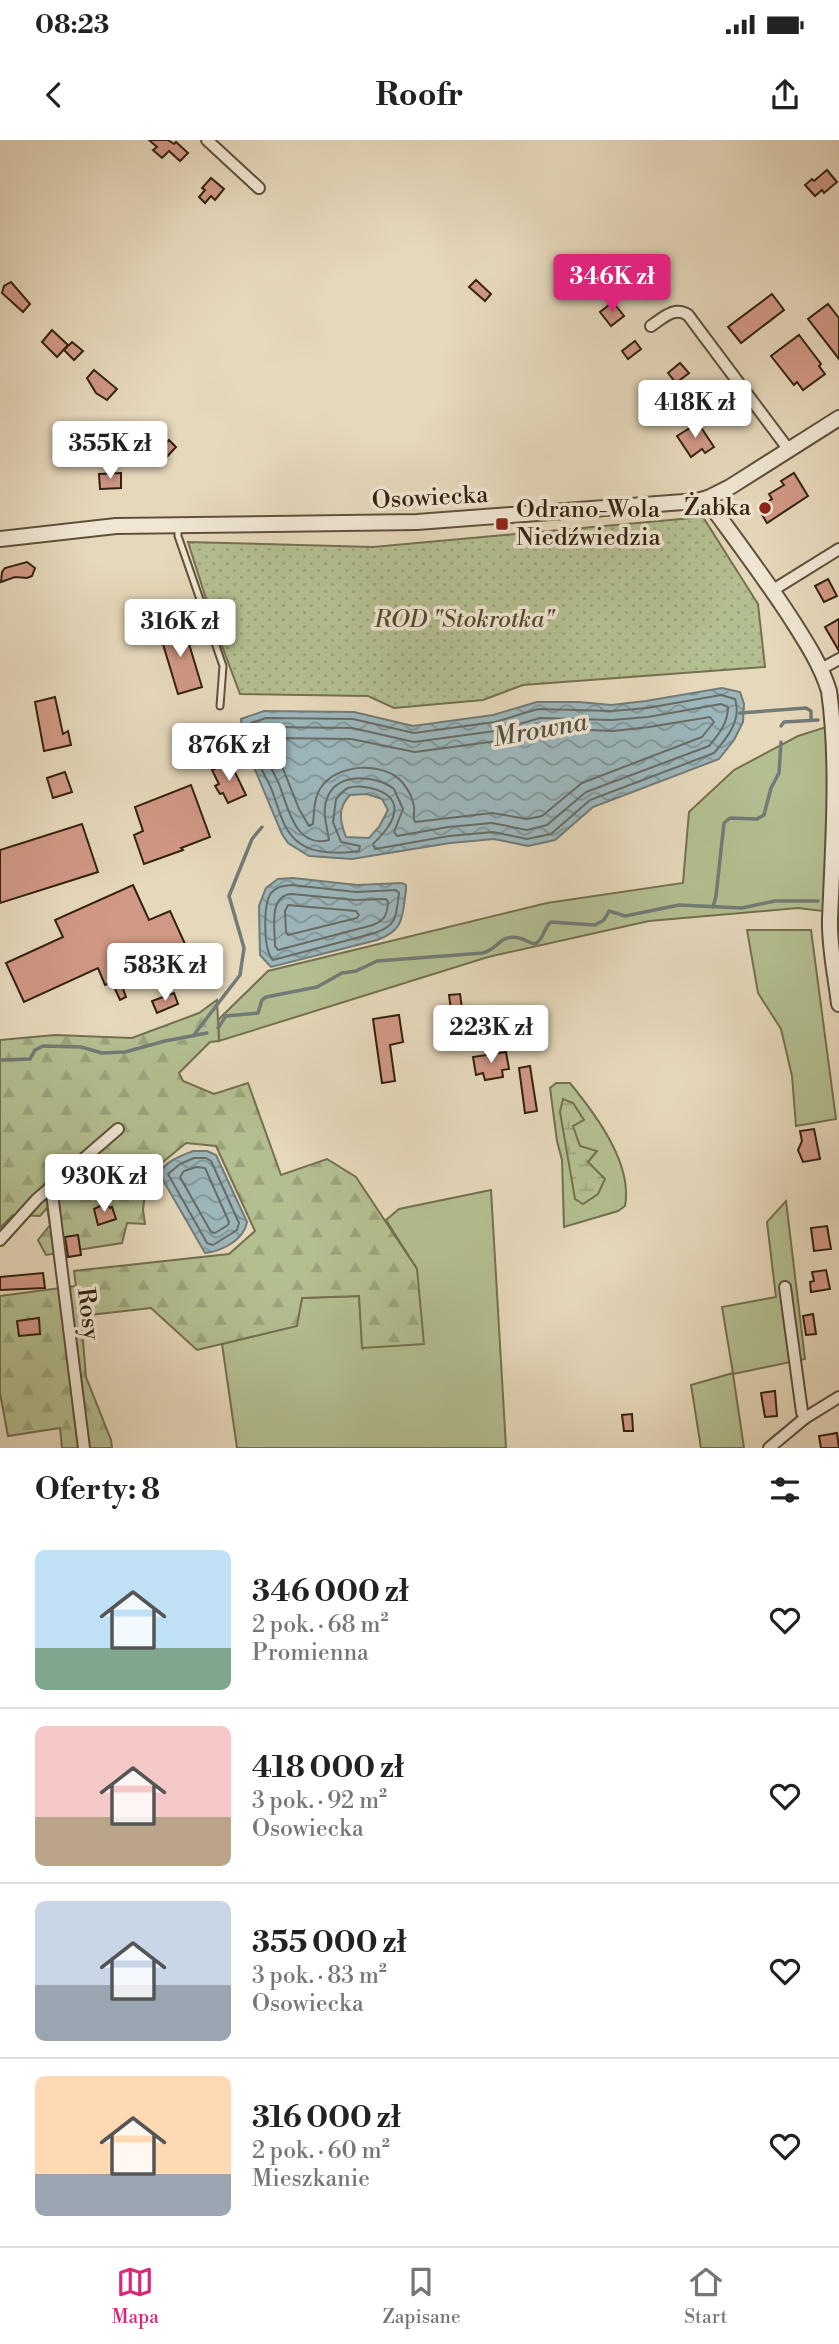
<!DOCTYPE html>
<html lang="pl">
<head>
<meta charset="utf-8">
<style>
	:root { --surface:#fff; --page:#f6f6f6; --text:#222; --muted:#767676; --line:#e0e0e0; --accent:#db2777 }
	body { margin:0; font-family:"Libre Bodoni",serif; background:var(--page); color:var(--text); height:100vh; display:flex; flex-direction:column; font-size:26px; white-space:nowrap }
	* { box-sizing:border-box; margin:0 }
	p { font-size:23px; color:var(--muted) }
	.icon { flex:none; width:38px; height:38px; fill:none; stroke:currentColor; stroke-width:2; stroke-linecap:round; stroke-linejoin:round }
	.map { position:relative; height:1308px; overflow:hidden }
	.side { display:flex; flex-direction:column; background:var(--surface); flex:1 }
	.side>* { flex:none }
	.price { position:absolute; translate:-50% -60px; padding:0 16px; border-radius:7px; background:#fff; color:#222; font-size:23px; line-height:46px; filter:drop-shadow(0 2px 4px #0008) }
	.price::after { content:''; position:absolute; left:50%; top:42px; width:21px; height:16px; margin-left:-10px; background:inherit; clip-path:polygon(0 0,100% 0,50% 100%) }
	.price.selected { background:var(--accent); color:#fff }
	ul { padding:0; list-style:none }
	li { display:flex; align-items:center; gap:21px; height:175px; padding:0 35px }
	li+li { border-top:2px solid var(--line) }
	li span { display:grid; place-items:center; flex:none; width:196px; height:140px; border-radius:10px; color:#555 }
	li>.icon { margin-inline-start:auto }
	span .icon { width:84px; height:84px; fill:#fffc; stroke-width:1 }
	li b { font-size:30px }
	h2 { display:flex; justify-content:space-between; align-items:center; height:84px; padding:0 35px; font-size:30px }
	.status { display:flex; justify-content:space-between; align-items:center; height:49px; padding:0 35px; background:var(--surface); direction:ltr }
	.status svg { height:19px; fill:currentColor }
	header { display:flex; justify-content:space-between; align-items:center; height:91px; padding:0 35px; background:var(--surface); font-size:32px; font-weight:800 }
	.tab-bar { display:flex; justify-content:space-around; align-items:center; height:98px; border-top:2px solid var(--line); background:var(--surface); font-size:19px; color:var(--muted) }
	.tab-bar a { display:grid; justify-items:center; gap:4px }
	.tab-bar .selected { color:var(--accent) }
	.map>svg:first-child { display:block }
</style>
</head>
<body>
<div class="status"><b>08:23</b><svg viewBox="0 0 49 12"><path d="M0 12V9h3v3zM5 12V6h3v6zM10 12V3h3v9zM15 12V0h3v12zM26 1h20v11H26zM47 4h2v5h-2z"/></svg></div>
<header><svg class="icon" aria-label="back" viewBox="0 0 24 24"><path d="M15 5l-7 7 7 7"/></svg>Roofr<svg class="icon" aria-label="share" viewBox="0 0 24 24"><path d="M12 15V3M7 8l5-5 5 5M5 13v7h14v-7"/></svg></header>
<div class="map">
<svg width="839" height="1308" viewBox="0 0 839 1308">
	<defs>
		<pattern id="forest-firs" width="22" height="20" patternUnits="userSpaceOnUse" patternTransform="scale(1.75)"><rect width="22" height="20" fill="#b4bf91"/><path d="M5 1l3.5 6h-7zM16 11l3.5 6h-7z" fill="#9ba47c"/></pattern>
		<pattern id="wetland-marsh" width="20" height="14" patternUnits="userSpaceOnUse" patternTransform="scale(1.75)"><rect width="20" height="14" fill="#b4bf91"/><path d="M1 5h8M5 5V1M11 12h8M15 12V8" fill="none" stroke="#9ba47c"/></pattern>
		<pattern id="garden-dots" width="8" height="8" patternUnits="userSpaceOnUse" patternTransform="scale(1.75)"><rect width="8" height="8" fill="#b4bf91"/><path d="M2 2h.1M6 6h.1" fill="none" stroke="#9ba47c" stroke-width="1.8" stroke-linecap="round"/></pattern>
		<pattern id="water-waves" width="16" height="10" patternUnits="userSpaceOnUse" patternTransform="scale(1.75)"><rect width="16" height="10" fill="#9cb7bc"/><path d="M0 5q4-4 8 0t8 0" fill="none" stroke="#809497"/></pattern>
	</defs>
	<rect width="100%" height="100%" fill="#e6d8bb"/>
	<filter id="stains"><feTurbulence type="fractalNoise" baseFrequency=".00286" numOctaves="4"/><feColorMatrix values="0 0 0 0 .2 0 0 0 0 .09 0 0 0 0 .02 0 0 0 .5 -.17"/></filter>
	<radialGradient id="worn" r=".72"><stop offset=".6" stop-color="#630" stop-opacity="0"/><stop offset="1" stop-color="#630" stop-opacity=".3"/></radialGradient>
	<g fill="#b4bf91" stroke="#747050" stroke-width="2">
		<path d="M839 583V773L798 768 649 781 488 817 219 901 218 880 268 831 547 763 683 743 689 672 734 630 798 596Z"/>
		<path d="M747 790H811L836 979 796 986 792 936 781 889 758 853Z"/>
		<path d="M556 943H570C596 975 633 1024 625 1066L618 1071 564 1087 562 1020 557 1001 550 948Z"/>
		<path d="M491 1050 506 1308H237L222 1204 296 1186 302 1158 359 1156 363 1208 417 1129 386 1080 399 1069Z"/>
		<path d="M786 1061 805 1219 733 1234 744 1308H701L691 1245 733 1233 722 1167 776 1157 767 1082Z"/>
	</g>
	<path fill="url(#forest-firs)" stroke="#747050" stroke-width="2" d="M217 860 219 901 210 902 179 933 183 941 214 954 248 943 281 1035 327 1019 356 1037 417 1129 424 1204 362 1208 359 1156 302 1158 297 1186 197 1210 151 1168 81 1176 86 1237 111 1300 112 1308H62L60 1288 8 1296 0 1253V1156L76 1146 74 1131 229 1114 255 1091 216 1006 186 1003 147 1035 143 1070 145 1084 127 1083 122 1103 46 1115 38 1100 50 1085 47 1068 40 1076 13 1075 0 1088V900L55 895 132 898 199 873Z"/>
	<path fill="url(#wetland-marsh)" stroke="#747050" stroke-width="2" d="M563 959 573 963 584 980 573 986 580 1006 597 1011 588 1022 605 1039 598 1054 583 1064 575 1059 560 972Z"/>
	<path fill="url(#garden-dots)" stroke="#747050" stroke-width="2" d="M703 377 758 464 765 527 523 545 483 560 394 568 368 556 240 554 215 487 188 402 373 407Z"/>
	<g fill="url(#water-waves)" stroke="#727b77" stroke-width="2" fill-rule="evenodd">
		<path d="M722 548 740 552 744 564 743 582 734 600 719 619 593 667 555 700 528 706 494 699 450 703 352 719 309 716 288 703 282 694 243 601 241 579 264 571 354 572 413 586 493 575 537 562H579L611 565 646 561ZM367 654 382 659 388 670 379 687 369 698 346 697C340 682 337 668 350 655Z"/>
		<path d="M293 738 357 745 402 743 406 745V750C402 776 405 790 377 800L271 827 260 815 259 766 266 748 278 739Z"/>
		<path d="M193 1011H207L216 1015 247 1082C244 1100 222 1111 205 1113L163 1040 160 1032C167 1020 181 1016 193 1011Z"/>
	</g>
	<g fill="none" stroke-linecap="round" stroke-linejoin="round">
		<g stroke="#686c66" stroke-width="2">
			<path d="M721 555 735 559C742 580 727 598 714 613L590 660 551 694 527 699 493 692 449 696 375 709 373 704C381 696 392 685 394 673 399 651 363 643 348 648 343 650 339 656 336 659L333 682 341 702 360 706 359 711C343 714 314 714 301 704 282 692 279 667 271 648 263 630 244 603 251 583L266 578 353 579 414 593 495 582 538 569 612 571 647 568Z"/>
			<path d="M721 564 728 567C728 583 719 594 709 606L586 652 547 685 527 690 492 683 448 687 397 696 394 692 403 669 394 649C376 635 339 632 328 656 321 671 327 686 329 700 295 709 288 667 279 644 272 628 260 611 258 593L260 589 267 587 352 588 414 602 495 591 540 578 612 580 648 577Z"/>
			<path d="M710 577 714 582 702 597 582 643 542 676 527 679 492 673 415 682C412 677 415 673 414 667 413 658 407 648 402 642 383 621 338 624 322 646 314 656 314 672 313 684L309 686 299 669 272 601 275 598 351 599 415 612 497 601 541 588 613 591 649 587Z"/>
			<path d="M292 745 356 752 396 750 399 753C396 775 398 785 375 793L273 820C263 810 263 765 271 753 277 746 284 746 292 745Z"/>
			<path d="M292 754 355 760 386 759 388 762C387 775 385 780 373 785L278 810 275 806C275 789 268 755 292 754Z"/>
			<path d="M288 765 356 771 359 775 357 778 288 795 286 792 285 771Z"/>
			<path d="M194 1018H206L211 1021 239 1083 237 1090 213 1105 207 1103 168 1034 180 1024Z"/>
			<path d="M196 1027 205 1028 229 1082 228 1085 215 1093 211 1092 180 1037 184 1031Z"/>
		</g>
		<g stroke="#727b77" stroke-width="3.5">
			<path d="M740 573 806 568 811 571V580"/>
			<path d="M781 586 784 582 818 580"/>
			<path d="M713 767 716 756 724 683 730 678 757 679 764 675 771 648 779 633 781 602"/>
			<path d="M218 888 226 876 258 873 262 860 266 857 317 847 342 833 356 831 377 821 483 813C499 809 499 794 519 798 525 799 529 803 535 804 544 800 543 788 551 782L595 785 604 780 609 771 625 776 679 765 742 768 775 761H818"/>
			<path d="M193 896 240 835 244 808 229 756 252 699 262 687"/>
			<path d="M0 920 30 919 35 910 43 906 81 907 102 913 125 912 165 901 207 893"/>
		</g>
	</g>
	<g fill="#d19885" stroke="#342210" stroke-width="2">
		<path d="M149 0H168L174 4 176 2 188 13 180 21 169 11 162 18 153 10 157 7Z"/>
		<path d="M827 30 837 42 824 53 822 50 815 56 805 45 812 39 814 41Z"/>
		<path d="M211 38 224 49 215 60 211 56 205 63 199 57 205 50 202 48Z"/>
		<path d="M649 135 660 149 647 159 636 145Z"/>
		<path d="M476 140 491 154 485 161 469 147Z"/>
		<path d="M11 142 30 164 23 172 2 153 4 146Z"/>
		<path d="M772 154 784 170 741 203 728 187Z"/>
		<path d="M613 162 624 176 611 186 600 172Z"/>
		<path d="M828 164 839 178V219L808 179Z"/>
		<path d="M52 190 68 205 57 217 42 202Z"/>
		<path d="M799 195 821 224 819 226 825 234 803 250 797 242 794 245 771 216Z"/>
		<path d="M635 201 641 209 628 219 622 211Z"/>
		<path d="M72 202 83 211 74 220 64 210Z"/>
		<path d="M680 223 689 233 676 243 668 233Z"/>
		<path d="M94 230 117 249 107 260 96 253 87 238Z"/>
		<path d="M698 283 714 307 705 313 702 309 691 317 677 296Z"/>
		<path d="M169 300 176 307 163 321 156 314Z"/>
		<path d="M121 333V348L100 349 99 334Z"/>
		<path d="M794 333 808 356 767 383 758 368 772 359 769 354 784 345 781 341Z"/>
		<path d="M27 422 35 428 32 436 27 438 15 437 1 442 2 432 5 428Z"/>
		<path d="M828 439 837 456 824 462 815 446Z"/>
		<path d="M839 479V511L825 487Z"/>
		<path d="M183 484 202 547 178 554 159 491Z"/>
		<path d="M55 557 63 594 68 591 71 605 44 611 35 562Z"/>
		<path d="M230 622 246 655 228 663 223 653 220 654 215 646 219 644 212 630Z"/>
		<path d="M65 632 72 652 53 658 47 638Z"/>
		<path d="M191 645 210 697 181 708 183 710 144 724 134 695 143 691 135 667Z"/>
		<path d="M82 684 98 732 0 763V710Z"/>
		<path d="M133 745 149 780 170 771 191 817 163 830 166 836 146 845 139 829 119 838 126 857 120 860 112 842 105 845 98 828 24 862 6 823 63 797 55 780Z"/>
		<path d="M174 853 178 864 157 873 152 861Z"/>
		<path d="M460 854 463 876 452 878 449 855Z"/>
		<path d="M399 875 403 902 390 905 395 941 382 943 373 879Z"/>
		<path d="M493 875 495 891 461 896 459 880Z"/>
		<path d="M506 912 509 929 502 930 503 937 485 940 483 933 476 935 473 917Z"/>
		<path d="M530 926 537 971 525 973 519 928Z"/>
		<path d="M814 989 820 1019 803 1022 798 1010 802 1001 800 991Z"/>
		<path d="M106 1063 110 1068 112 1067 116 1079 98 1085 94 1069Z"/>
		<path d="M827 1086 831 1109 814 1111 811 1088Z"/>
		<path d="M78 1095 81 1115 68 1117 65 1097Z"/>
		<path d="M826 1130 830 1149 811 1152 810 1142 814 1141 812 1132Z"/>
		<path d="M43 1133 45 1148 0 1150V1137Z"/>
		<path d="M813 1174 816 1194 806 1195 803 1176Z"/>
		<path d="M39 1178 40 1194 19 1196 17 1181Z"/>
		<path d="M775 1251 777 1276 765 1277 761 1253Z"/>
		<path d="M632 1274 633 1291H624L622 1275Z"/>
		<path d="M837 1293 839 1308H821L819 1296Z"/>
	</g>
	<g fill="none" stroke-linecap="round" stroke-linejoin="round">
		<defs>
			<path id="service" d="M178 387V396L223 526 220 566"/>
			<g id="minor">
				<path d="M207 0 259 48"/>
				<path d="M651 186C663 178 674 166 688 175L789 310"/>
				<path d="M773 450 839 409"/>
				<path d="M821 529 839 519"/>
				<path d="M51 1045 84 1308"/>
				<path d="M0 1100 37 1059 118 989"/>
				<path d="M785 1147 802 1272 805 1278"/>
				<path d="M769 1308 805 1278 839 1257"/>
			</g>
			<g id="tertiary">
				<path d="M708 358 712 367C739 404 767 441 792 480 806 502 821 525 829 551 839 621 833 707 830 779 829 807 836 837 839 864"/>
				<path d="M0 399 116 386 417 382 697 361 708 358 730 347 839 278"/>
			</g>
		</defs>
		<use href="#service" stroke="#60503b" stroke-width="9"/>
		<use href="#minor" stroke="#60503b" stroke-width="14"/>
		<use href="#tertiary" stroke="#60503b" stroke-width="18"/>
		<use href="#service" stroke="#efe6d3" stroke-width="5"/>
		<use href="#minor" stroke="#efe6d3" stroke-width="10"/>
		<use href="#tertiary" stroke="#efe6d3" stroke-width="14"/>
	</g>
	<g fill="#8f2418" stroke="#efe6d3" stroke-width="2.5">
		<circle cx="765" cy="368" r="7"/>
		<rect x="495" y="377" width="14" height="14" rx="3.5"/>
	</g>
	<g text-anchor="middle" dominant-baseline="central" stroke-width="7" stroke-linejoin="round" paint-order="stroke">
		<g font-size="24" fill="#342210" stroke="#efe6d3">
			<text transform="translate(430 358) rotate(-3)">Osowiecka</text>
			<text transform="translate(88 1174) rotate(83)">Rosy</text>
		</g>
		<g font-size="24" fill="#342210" stroke="#efe6d3" text-anchor="end">
			<text x="751" y="368">Żabka</text>
			<text x="516" y="370" text-anchor="start">Odrano-Wola<tspan x="516" dy="28">Niedźwiedzia</tspan></text>
		</g>
		<g font-size="24" font-style="italic" fill="#544930" stroke="#efe6d3">
			<text x="464" y="480">ROD "Stokrotka"</text>
		</g>
		<g font-size="26" font-style="italic" fill="#534f44" stroke="#efe6d3">
			<text transform="translate(540 590) rotate(-10)">Mrowna</text>
		</g>
	</g>
	<rect width="100%" height="100%" filter="url(#stains)"/>
	<rect width="100%" height="100%" fill="url(#worn)"/>
</svg>
<b class="price selected" style="left:612px;top:174px">346K zł</b>
<b class="price" style="left:695px;top:300px">418K zł</b>
<b class="price" style="left:110px;top:341px">355K zł</b>
<b class="price" style="left:180px;top:519px">316K zł</b>
<b class="price" style="left:229px;top:643px">876K zł</b>
<b class="price" style="left:165px;top:863px">583K zł</b>
<b class="price" style="left:491px;top:925px">223K zł</b>
<b class="price" style="left:104px;top:1074px">930K zł</b>
</div>
<section class="side">
<h2>Oferty: 8<svg class="icon" aria-label="filters" viewBox="0 0 24 24"><path d="M4 7h16M4 17h16"/><circle cx="9" cy="7" r="2"/><circle cx="15" cy="17" r="2"/></svg></h2>
<ul>
<li><span style="background:linear-gradient(#bfe0f5 70%,#7fa58c 0)"><svg class="icon" aria-label="home" viewBox="0 0 24 24"><path d="M3 11l9-7 9 7M6 9v11h12V9"/></svg></span><div><b>346 000 zł</b><p>2 pok. · 68 m²</p><p>Promienna</p></div><svg class="icon" aria-label="heart" viewBox="0 0 24 24"><path d="M12 20l-8-8c-3-5 5-10 8-4 3-6 11-1 8 4z"/></svg></li>
<li><span style="background:linear-gradient(#f6c9c9 65%,#b9a48a 0)"><svg class="icon" aria-label="home" viewBox="0 0 24 24"><path d="M3 11l9-7 9 7M6 9v11h12V9"/></svg></span><div><b>418 000 zł</b><p>3 pok. · 92 m²</p><p>Osowiecka</p></div><svg class="icon" aria-label="heart" viewBox="0 0 24 24"><path d="M12 20l-8-8c-3-5 5-10 8-4 3-6 11-1 8 4z"/></svg></li>
<li><span style="background:linear-gradient(#c9d6e8 60%,#9aa5b1 0)"><svg class="icon" aria-label="home" viewBox="0 0 24 24"><path d="M3 11l9-7 9 7M6 9v11h12V9"/></svg></span><div><b>355 000 zł</b><p>3 pok. · 83 m²</p><p>Osowiecka</p></div><svg class="icon" aria-label="heart" viewBox="0 0 24 24"><path d="M12 20l-8-8c-3-5 5-10 8-4 3-6 11-1 8 4z"/></svg></li>
<li><span style="background:linear-gradient(#ffd9b3 70%,#9aa5b1 0)"><svg class="icon" aria-label="home" viewBox="0 0 24 24"><path d="M3 11l9-7 9 7M6 9v11h12V9"/></svg></span><div><b>316 000 zł</b><p>2 pok. · 60 m²</p><p>Mieszkanie</p></div><svg class="icon" aria-label="heart" viewBox="0 0 24 24"><path d="M12 20l-8-8c-3-5 5-10 8-4 3-6 11-1 8 4z"/></svg></li>
</ul>
</section>
<nav class="tab-bar">
<a class="selected"><svg class="icon" aria-label="map" viewBox="0 0 24 24"><path d="M3 6l6-2 6 2 6-2v14l-6 2-6-2-6 2zM9 4v14M15 6v14"/></svg>Mapa</a>
<a><svg class="icon" aria-label="saved" viewBox="0 0 24 24"><path d="M7 4h10v16l-5-4-5 4z"/></svg>Zapisane</a>
<a><svg class="icon" aria-label="home" viewBox="0 0 24 24"><path d="M3 11l9-7 9 7M6 9v11h12V9"/></svg>Start</a>
</nav>
</body>
</html>
